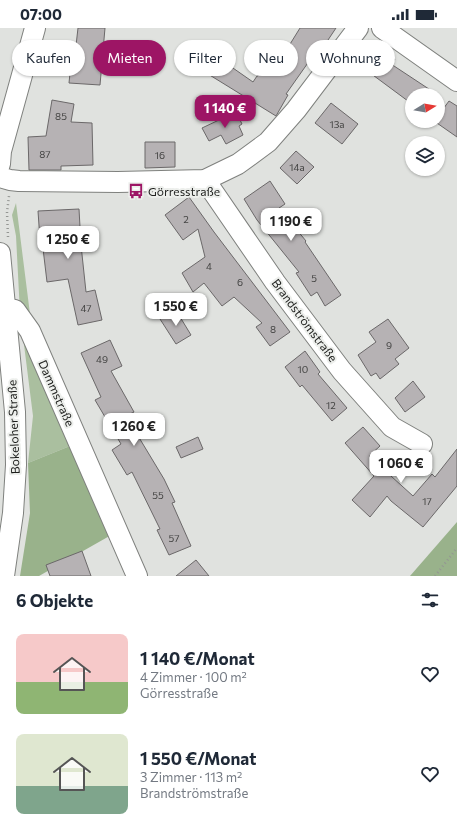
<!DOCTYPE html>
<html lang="de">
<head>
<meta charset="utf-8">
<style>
	:root { --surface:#fff; --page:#f2f2f3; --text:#1f2937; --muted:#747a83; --accent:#9d1565 }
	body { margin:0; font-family:Commissioner,sans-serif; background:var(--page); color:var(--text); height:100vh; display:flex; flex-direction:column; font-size:15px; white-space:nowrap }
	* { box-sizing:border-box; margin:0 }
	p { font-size:13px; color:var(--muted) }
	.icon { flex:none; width:22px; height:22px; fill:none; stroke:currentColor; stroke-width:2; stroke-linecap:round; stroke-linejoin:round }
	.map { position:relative; height:548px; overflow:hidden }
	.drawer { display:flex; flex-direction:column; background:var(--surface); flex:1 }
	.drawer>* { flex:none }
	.banner { position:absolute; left:12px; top:12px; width:433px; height:36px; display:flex; gap:8px }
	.needle { width:26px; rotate:79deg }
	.buttons { position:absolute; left:405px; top:60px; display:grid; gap:8px }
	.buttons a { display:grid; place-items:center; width:40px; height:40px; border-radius:50%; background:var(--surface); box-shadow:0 1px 3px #0004; font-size:20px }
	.price { position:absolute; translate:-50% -34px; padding:0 9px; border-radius:8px; background:#fff; color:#222; font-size:13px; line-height:26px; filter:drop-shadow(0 1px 2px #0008) }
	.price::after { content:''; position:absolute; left:50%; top:24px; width:12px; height:9px; margin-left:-6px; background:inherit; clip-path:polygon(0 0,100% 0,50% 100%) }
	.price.active { background:var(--accent); color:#fff }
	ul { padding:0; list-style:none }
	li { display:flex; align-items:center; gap:12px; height:100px; padding:0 16px }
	li span { display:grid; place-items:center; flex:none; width:112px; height:80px; border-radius:8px; color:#555 }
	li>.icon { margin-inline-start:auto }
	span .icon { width:48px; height:48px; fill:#fffc; stroke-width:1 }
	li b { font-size:17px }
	h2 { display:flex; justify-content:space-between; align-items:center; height:48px; padding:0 16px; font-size:17px }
	.pill { padding:0 14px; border-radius:18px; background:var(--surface); box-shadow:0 1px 3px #0004; font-size:14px; line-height:36px }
	.pill.active { background:var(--accent); color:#fff }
	.status { display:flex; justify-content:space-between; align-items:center; height:28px; padding:0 20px; background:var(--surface); direction:ltr }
	.status svg { height:11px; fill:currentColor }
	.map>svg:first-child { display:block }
</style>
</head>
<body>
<div class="status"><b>07:00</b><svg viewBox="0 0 49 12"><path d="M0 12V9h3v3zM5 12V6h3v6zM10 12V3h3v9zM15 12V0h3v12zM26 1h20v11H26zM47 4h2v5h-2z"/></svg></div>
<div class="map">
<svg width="457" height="548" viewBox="0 0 457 548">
	<rect width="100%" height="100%" fill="#e0e2df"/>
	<path fill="#aabf9f" d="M16 175 32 302 75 416 28 435 33 388 20 285 16 208 12 187Z"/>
	<g fill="#99b28b">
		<path d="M75 416 113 506 39 548H20L30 485 28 435Z"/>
		<path d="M457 494V548H410Z"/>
	</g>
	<g fill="#b6b2b4" stroke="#6b6869">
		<path d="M78 0H105L100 57 69 55 71 35H74Z"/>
		<path d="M300 0H336L320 24 317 22 286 66 288 67 276 88 208 46 220 31 253 54 257 48H258L280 16 287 21Z"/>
		<path d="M374 15 395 31 391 36 438 67H412V76L358 36Z"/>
		<path d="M52 72 74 76 71 94 92 95 93 137 61 138V142H29L28 109 46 108Z"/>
		<path d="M449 73 457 78V109L434 93H438V88Z"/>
		<path d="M331 75 358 96 342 116 315 95Z"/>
		<path d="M236 84 242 96 239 98 243 107 226 116 221 107 209 113 202 100Z"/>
		<path d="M145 114H175V139L145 140Z"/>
		<path d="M296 123 314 139 297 156 280 140Z"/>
		<path d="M270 153 285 176 279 180 306 213 305 214 341 267 325 278 317 264 311 268 296 245 299 244 257 192 244 171Z"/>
		<path d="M189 169 214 204 290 304 270 318 256 299 262 295 234 269 222 278 204 255 193 264 182 245 205 229 198 201 183 212 165 187Z"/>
		<path d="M79 181 81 217 86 264 95 262 102 292 78 297 68 251 47 254 42 212H40L38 183Z"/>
		<path d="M172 284H177L191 307 176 316 160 291Z"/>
		<path d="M388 291 409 320 395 331 399 336 380 351 376 345 371 348 358 327 376 314 369 304Z"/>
		<path d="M110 312 122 338 111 343 134 384 126 388 164 451 175 474 172 475 191 518 169 527 157 502 160 501 132 444 127 447 112 422 121 416 95 372 101 369 81 325Z"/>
		<path d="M305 323 320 344 318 346 347 380 332 393 302 357 300 359 285 339Z"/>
		<path d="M413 353 425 369 405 384 395 370Z"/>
		<path d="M363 399 380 418 369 428 413 468 432 446 435 449 457 421V458L423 499 391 473 387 468 370 489 352 472 374 448 345 415Z"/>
		<path d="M198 409 203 421 181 430 176 419Z"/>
		<path d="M82 523 91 548H50L46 537Z"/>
		<path d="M196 532 209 548H176Z"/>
	</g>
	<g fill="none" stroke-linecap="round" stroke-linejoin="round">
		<defs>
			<g id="minor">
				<path d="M382 0 457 53"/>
				<path d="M0 136 1 123 35 0"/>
				<path d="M0 149 10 152 19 153 118 154 205 152 238 136 268 114 296 82 358 0"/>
				<path d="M205 152 275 254 342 343 392 399 422 416"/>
				<path d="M0 225 15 384 16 437 13 485 4 548"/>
				<path d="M5 280 15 282 30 303 137 548"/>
			</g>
		</defs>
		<use href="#minor" stroke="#7f817e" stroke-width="22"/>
		<g stroke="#949693" stroke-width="2.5" stroke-dasharray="1 3" stroke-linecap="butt">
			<path d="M8 209 7 184 9 168"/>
			<path d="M435 548 457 520"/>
		</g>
		<use href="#minor" stroke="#fff" stroke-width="20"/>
	</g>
	<defs>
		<symbol id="bus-bare" viewBox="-9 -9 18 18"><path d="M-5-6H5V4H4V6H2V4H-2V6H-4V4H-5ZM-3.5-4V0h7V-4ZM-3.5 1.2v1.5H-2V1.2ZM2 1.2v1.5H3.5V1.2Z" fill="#9d1565" stroke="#edefec" stroke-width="2.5" paint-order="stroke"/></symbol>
	</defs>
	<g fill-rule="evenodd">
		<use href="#bus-bare" x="125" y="152" width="22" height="22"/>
	</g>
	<g text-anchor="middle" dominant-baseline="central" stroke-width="4" stroke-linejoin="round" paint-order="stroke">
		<g font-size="10" fill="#434342">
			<text x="61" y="88">85</text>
			<text x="337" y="96">13a</text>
			<text x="45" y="126">87</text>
			<text x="160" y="127">16</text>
			<text x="297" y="139">14a</text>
			<text x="186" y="191">2</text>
			<text x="209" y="238">4</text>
			<text x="314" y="250">5</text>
			<text x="240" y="254">6</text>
			<text x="86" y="280">47</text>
			<text x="273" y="301">8</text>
			<text x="389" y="317">9</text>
			<text x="102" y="331">49</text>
			<text x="303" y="341">10</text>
			<text x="331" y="377">12</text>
			<text x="158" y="467">55</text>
			<text x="427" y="473">17</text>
			<text x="174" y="510">57</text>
		</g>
		<g font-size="12" fill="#1d1e1c" stroke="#edefec" text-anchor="start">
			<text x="148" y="163">Görresstraße</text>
		</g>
		<g font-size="12" fill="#1d1e1c" stroke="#edefec">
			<text transform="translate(305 292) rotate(53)">Brandströmstraße</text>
			<text transform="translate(57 365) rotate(66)">Dammstraße</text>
			<text transform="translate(13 399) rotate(-92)">Bokeloher Straße</text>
		</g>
	</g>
</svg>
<div class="buttons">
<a><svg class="needle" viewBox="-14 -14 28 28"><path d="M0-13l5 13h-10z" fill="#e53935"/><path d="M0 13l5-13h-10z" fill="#747a83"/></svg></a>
<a><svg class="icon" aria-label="layers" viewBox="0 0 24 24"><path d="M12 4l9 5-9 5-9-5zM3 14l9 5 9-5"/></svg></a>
</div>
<b class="price active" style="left:225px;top:101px">1 140 €</b>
<b class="price" style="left:291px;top:214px">1 190 €</b>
<b class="price" style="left:68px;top:232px">1 250 €</b>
<b class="price" style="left:176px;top:299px">1 550 €</b>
<b class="price" style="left:134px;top:419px">1 260 €</b>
<b class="price" style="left:401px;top:456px">1 060 €</b>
<div class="banner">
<a class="pill">Kaufen</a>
<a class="pill active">Mieten</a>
<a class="pill">Filter</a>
<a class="pill">Neu</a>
<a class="pill">Wohnung</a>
</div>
</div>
<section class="drawer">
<h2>6 Objekte<svg class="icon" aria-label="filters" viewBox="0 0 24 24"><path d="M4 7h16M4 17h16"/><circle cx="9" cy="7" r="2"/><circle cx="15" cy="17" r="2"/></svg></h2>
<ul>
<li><span style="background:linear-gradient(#f6c9c9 60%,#8fb573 0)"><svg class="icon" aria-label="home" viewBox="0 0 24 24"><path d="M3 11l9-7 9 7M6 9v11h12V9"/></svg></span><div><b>1 140 €/Monat</b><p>4 Zimmer · 100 m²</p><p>Görresstraße</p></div><svg class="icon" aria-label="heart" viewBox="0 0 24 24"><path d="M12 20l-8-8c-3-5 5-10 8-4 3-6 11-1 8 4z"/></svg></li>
<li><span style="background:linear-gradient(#dfe7d0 65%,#7fa58c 0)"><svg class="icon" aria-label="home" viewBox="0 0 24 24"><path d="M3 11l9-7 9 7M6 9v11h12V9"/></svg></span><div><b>1 550 €/Monat</b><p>3 Zimmer · 113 m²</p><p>Brandströmstraße</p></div><svg class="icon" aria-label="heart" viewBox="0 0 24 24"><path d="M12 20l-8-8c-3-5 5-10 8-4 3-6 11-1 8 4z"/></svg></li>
</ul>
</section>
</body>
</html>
